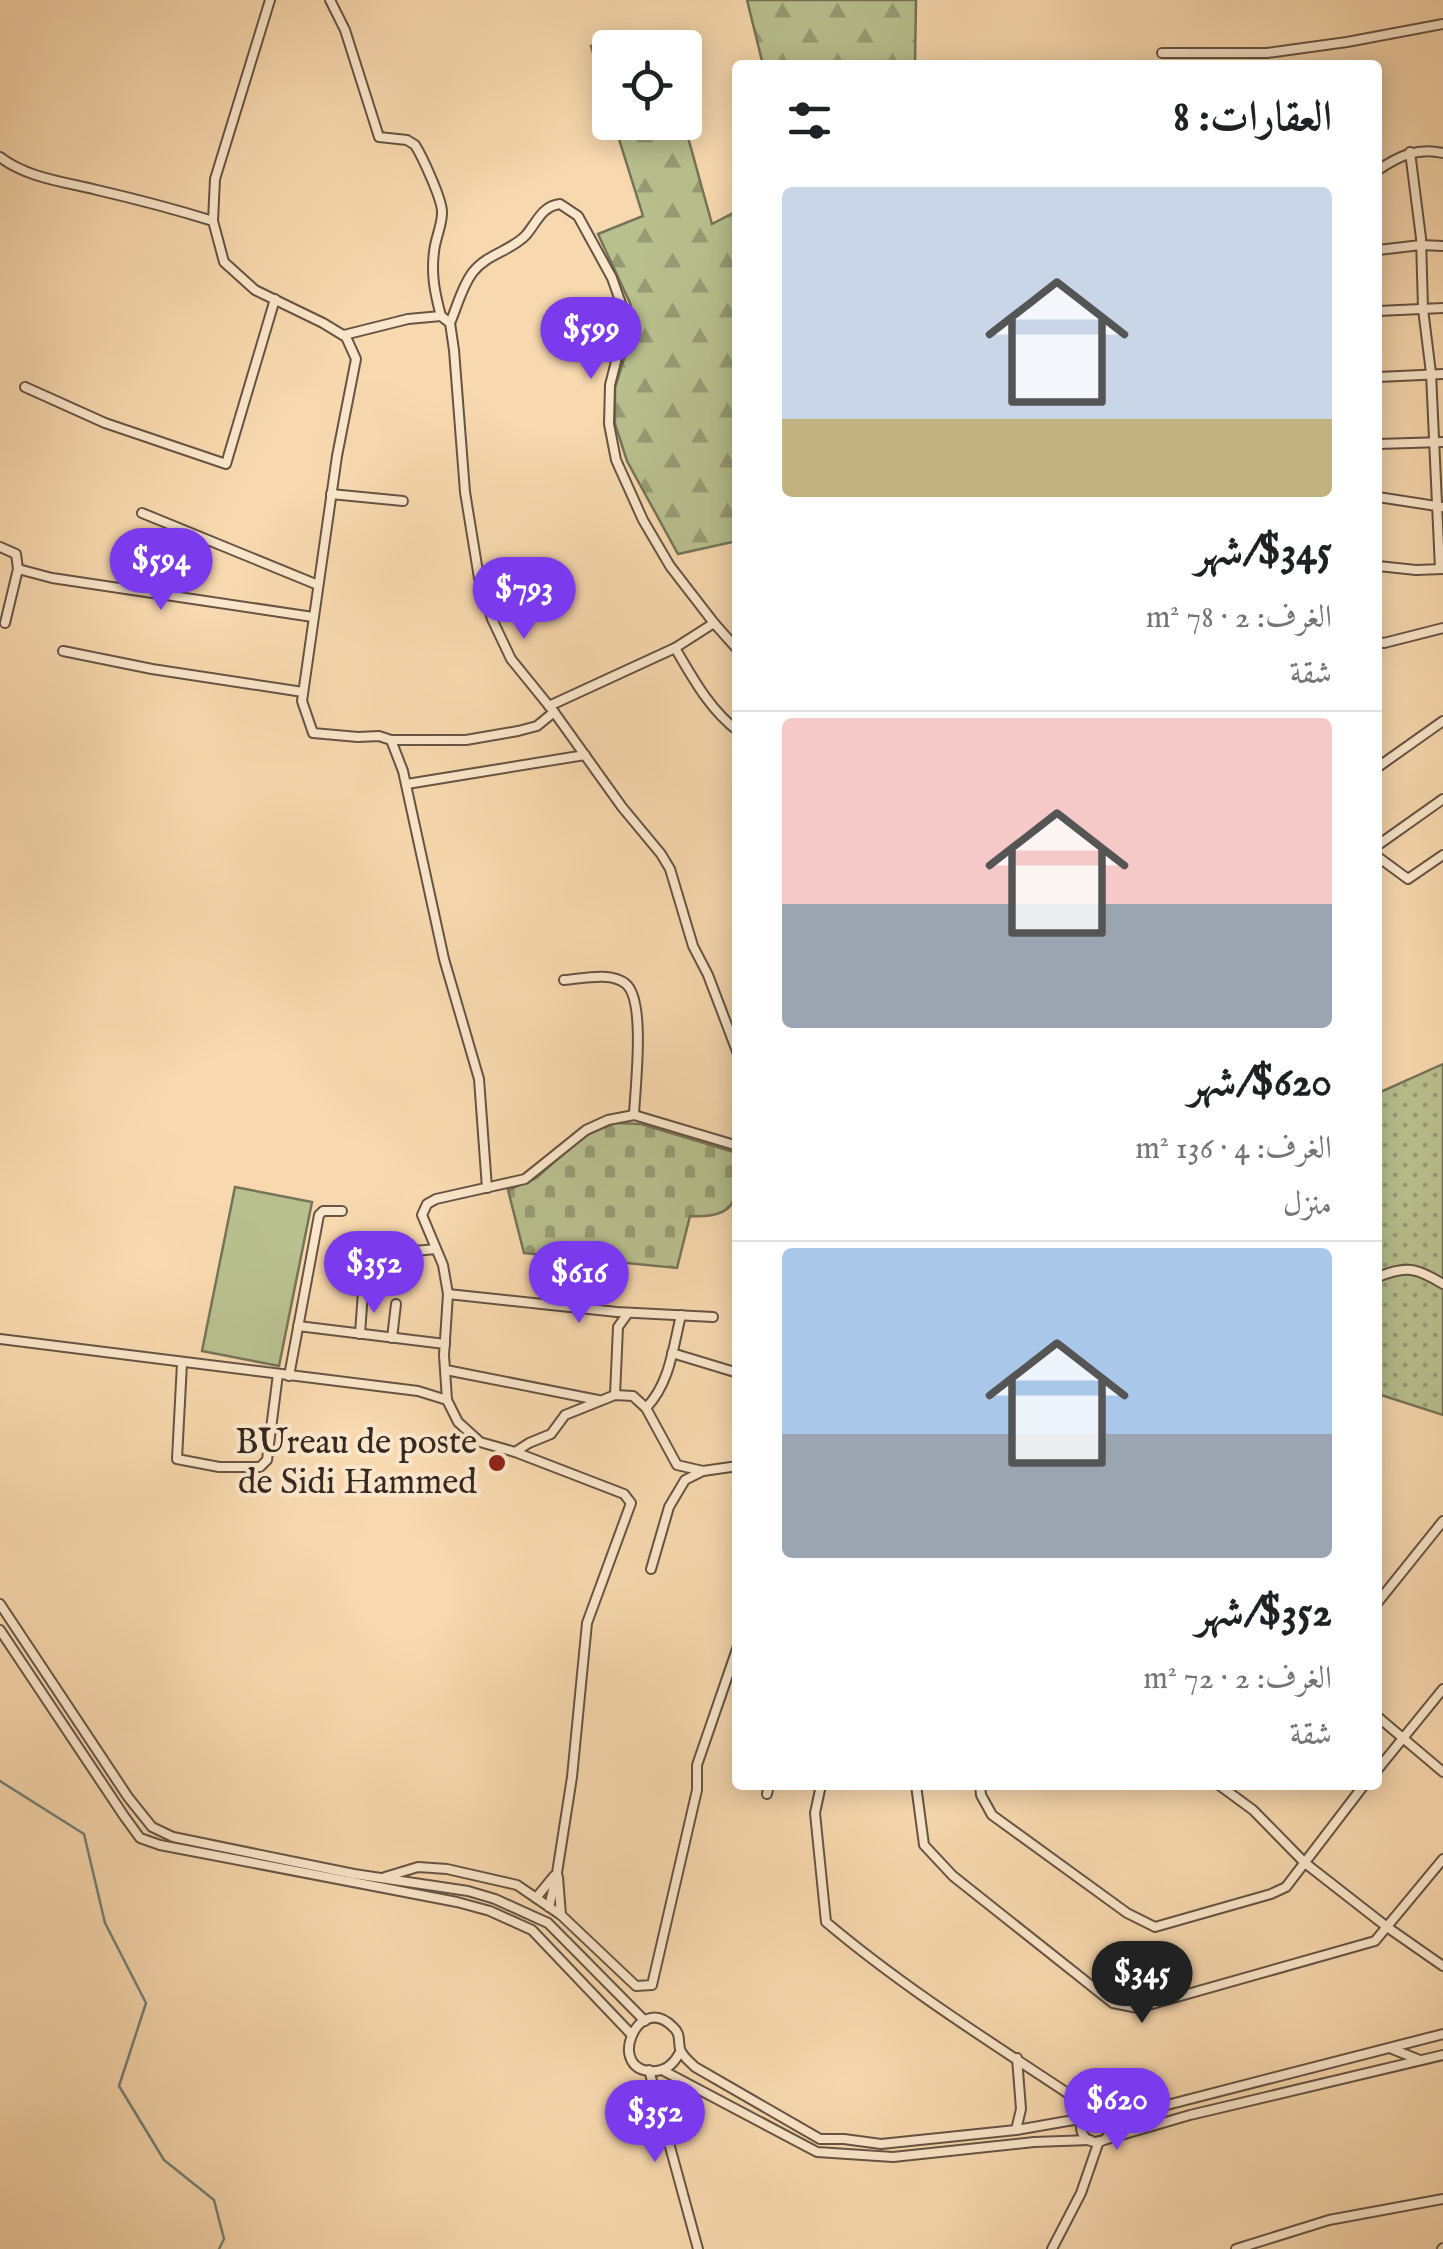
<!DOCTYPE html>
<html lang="ar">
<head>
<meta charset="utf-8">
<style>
	:root { --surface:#fff; --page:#f2f2f2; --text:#202124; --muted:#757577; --line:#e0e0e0; --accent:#7c3aed }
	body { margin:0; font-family:"IM FELL English",Amiri,serif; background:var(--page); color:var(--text); direction:rtl; height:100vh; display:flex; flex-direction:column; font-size:38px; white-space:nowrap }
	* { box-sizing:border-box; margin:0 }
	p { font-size:32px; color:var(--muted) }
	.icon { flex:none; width:55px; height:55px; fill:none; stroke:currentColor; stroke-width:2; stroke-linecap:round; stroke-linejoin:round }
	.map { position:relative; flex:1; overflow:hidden; direction:ltr }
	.panel { position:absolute; left:732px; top:60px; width:650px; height:1730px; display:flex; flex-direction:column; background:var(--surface); border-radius:10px; box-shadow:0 5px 25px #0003; direction:rtl }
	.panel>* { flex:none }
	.fabs { position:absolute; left:592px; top:30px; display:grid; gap:20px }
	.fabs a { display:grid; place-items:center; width:110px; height:110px; border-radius:10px; background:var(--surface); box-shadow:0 5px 25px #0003; font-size:50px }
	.price { position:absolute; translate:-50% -85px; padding:0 22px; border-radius:35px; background:var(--accent); color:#fff; font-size:32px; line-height:65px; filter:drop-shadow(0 2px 5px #0008) }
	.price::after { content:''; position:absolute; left:50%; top:60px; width:30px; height:22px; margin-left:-15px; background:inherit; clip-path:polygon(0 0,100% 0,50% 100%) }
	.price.selected { background:#222; color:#fff }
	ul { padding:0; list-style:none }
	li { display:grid; align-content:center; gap:20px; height:530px; padding:0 50px }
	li+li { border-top:2px solid var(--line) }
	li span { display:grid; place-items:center; height:310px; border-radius:10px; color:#555 }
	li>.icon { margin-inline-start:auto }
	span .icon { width:180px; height:180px; fill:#fffc; stroke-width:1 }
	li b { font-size:42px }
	h2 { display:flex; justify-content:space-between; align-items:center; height:120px; padding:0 50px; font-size:42px }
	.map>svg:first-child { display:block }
</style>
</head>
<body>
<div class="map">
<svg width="1443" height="2249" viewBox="0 0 1443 2249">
	<defs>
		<pattern id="grass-dots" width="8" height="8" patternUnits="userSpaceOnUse" patternTransform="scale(2.5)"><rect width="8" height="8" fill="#b8c08e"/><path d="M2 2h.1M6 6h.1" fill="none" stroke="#969c74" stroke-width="1.8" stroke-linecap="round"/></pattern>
		<pattern id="forest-firs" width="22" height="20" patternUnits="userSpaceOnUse" patternTransform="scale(2.5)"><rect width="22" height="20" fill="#b8c08e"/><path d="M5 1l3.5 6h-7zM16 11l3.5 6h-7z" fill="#969c74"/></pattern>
		<pattern id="cemetery-stones" width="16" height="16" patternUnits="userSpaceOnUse" patternTransform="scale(2.5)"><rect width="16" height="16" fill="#b8c08e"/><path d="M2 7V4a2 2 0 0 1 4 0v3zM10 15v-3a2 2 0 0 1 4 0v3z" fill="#969c74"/></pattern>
	</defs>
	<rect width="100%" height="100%" fill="#f8d8ae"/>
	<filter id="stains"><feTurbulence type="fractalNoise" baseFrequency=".002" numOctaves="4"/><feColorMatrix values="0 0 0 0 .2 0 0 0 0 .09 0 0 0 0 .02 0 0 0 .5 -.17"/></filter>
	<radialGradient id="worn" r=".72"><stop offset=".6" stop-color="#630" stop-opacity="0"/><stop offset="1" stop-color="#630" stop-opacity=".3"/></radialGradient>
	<path fill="url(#grass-dots)" stroke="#767458" stroke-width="2.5" d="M1443 1064V1415L1378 1394V1093Z"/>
	<g fill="url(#forest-firs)" stroke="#767458" stroke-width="2.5">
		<path d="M747 0H916L915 65H763Z"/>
		<path d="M660 34 663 47 610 48V108L591 46Z"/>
		<path d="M614 123H684L712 224 737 211V541L678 554 627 461 615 424V388L634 326 630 303 598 234 643 216Z"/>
	</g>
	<path fill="url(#cemetery-stones)" stroke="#767458" stroke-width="2.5" d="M615 1123 641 1124 737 1153C737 1195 742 1219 690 1216L677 1268 524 1253 508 1190 536 1178 584 1136Z"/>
	<path fill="#b8c08e" stroke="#767458" stroke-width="2.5" d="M235 1187 312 1202 279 1366 202 1351Z"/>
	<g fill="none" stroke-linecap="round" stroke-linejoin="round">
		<path stroke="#747f77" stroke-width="2.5" d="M0 1781 84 1834 105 1923 146 2003 119 2086 164 2160 214 2200 224 2239 219 2249"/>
		<defs>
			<g id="minor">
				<path d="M270 0 215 179 213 221 224 262 255 290 323 323 346 337 356 359 337 456 302 701 313 733 358 737 379 736 391 740 403 771 444 959 479 1079 487 1188"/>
				<path d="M330 0 345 30 379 137 407 140 415 145C422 156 443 201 442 213 442 226 435 239 434 252 431 275 435 294 441 316"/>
				<path d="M1162 53H1267L1347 42 1443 24"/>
				<path d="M1410 152 1421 238 1423 309 1431 373 1440 569"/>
				<path d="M0 157C27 178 65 182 97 190 136 199 174 209 213 221"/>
				<path d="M1378 170C1399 156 1417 147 1443 153"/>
				<path d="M1378 250 1421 245 1443 246"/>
				<path d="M1378 311 1443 308"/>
				<path d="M450 323C457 307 462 286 473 272 487 254 511 251 526 235 537 222 542 206 560 204L578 216 612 278 624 312V330L610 385 609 424 616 460 643 520 670 566 714 623 738 650"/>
				<path d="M344 335 408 319 441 316 450 323 454 350 465 492 479 578 492 619 511 659 554 712 622 807 661 854 670 869 693 946 708 975 738 1054"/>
				<path d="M1378 377 1443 374"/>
				<path d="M25 387 105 423 226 464 275 299"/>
				<path d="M1378 444 1443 442"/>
				<path d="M331 494 403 501"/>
				<path d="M1378 497 1443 507"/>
				<path d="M142 513 318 585"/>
				<path d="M0 547 16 554 18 569 5 623"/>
				<path d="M1378 566 1416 570 1443 569"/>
				<path d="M18 569 52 578 313 617"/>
				<path d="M1378 642 1384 643 1443 628"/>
				<path d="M675 648C693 678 709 709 738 731"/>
				<path d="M63 651 152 669 303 692"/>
				<path d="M549 706 675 648 714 623"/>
				<path d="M391 740H466L518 731 537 726 554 712"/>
				<path d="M1378 767 1443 721"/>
				<path d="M407 784 585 755"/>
				<path d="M1378 845 1443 799"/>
				<path d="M1378 857 1408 879 1443 855"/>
				<path d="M564 980C581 979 611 971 626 984 646 1001 635 1088 634 1115"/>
				<path d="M738 1146 634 1115 608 1120 586 1130 525 1179 436 1199 427 1204 422 1215 443 1265 448 1294 444 1355 447 1400 458 1422 480 1442 515 1452 529 1443 551 1434 565 1415 615 1395 633 1396 646 1408 677 1465 703 1471 738 1466"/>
				<path d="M1378 1277C1406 1265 1417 1268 1443 1284"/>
				<path d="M448 1294 617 1312 713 1317"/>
				<path d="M298 1326 445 1344"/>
				<path d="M360 1334 365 1263 372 1255 436 1249"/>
				<path d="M392 1338 396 1304"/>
				<path d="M0 1339 418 1391 447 1400"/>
				<path d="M672 1353 738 1373"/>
				<path d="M182 1363 177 1459 219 1467H260L267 1460 278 1374"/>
				<path d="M446 1370 598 1400"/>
				<path d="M289 1376 319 1215 323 1211H342"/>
				<path d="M615 1395 618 1327 628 1313"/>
				<path d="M646 1408C670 1383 673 1348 681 1315"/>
				<path d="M515 1452 624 1494 631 1503 587 1623 572 1777 557 1873 549 1907"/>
				<path d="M651 1569 669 1507 685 1480 703 1471"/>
				<path d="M1378 1602 1443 1521"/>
				<path d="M0 1604 128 1797 152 1827 173 1837 354 1874 468 1891 495 1899 548 1923 645 2021"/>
				<path d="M0 1630 124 1816 140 1838 160 1845 457 1902 490 1911 532 1930 631 2034"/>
				<path d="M1378 1717 1443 1772"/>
				<path d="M1378 1769 1443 1689"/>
				<path d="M821 1785 815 1813 826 1922C910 1993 1005 2051 1096 2112"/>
				<path d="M916 1785 924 1845 953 1876 1113 2003 1138 2008 1375 1941 1443 1859"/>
				<path d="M980 1785 981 1795 992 1815 1127 1913 1155 1927 1271 1894 1286 1887 1364 1785"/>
				<path d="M1219 1785 1253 1810 1305 1863 1387 1927 1443 1966"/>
				<path d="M767 1794 769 1785"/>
				<path d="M385 1877 418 1867 447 1869 517 1885 561 1915 636 1986 652 1985 697 1790V1765L738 1646"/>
				<path d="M558 1877 561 1915"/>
				<path d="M536 1898 554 1876"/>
				<path d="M1392 2049 1420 2060"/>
				<path d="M680 2052C675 2062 668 2070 656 2071 604 2075 637 1990 673 2027 681 2034 678 2040 680 2049 682 2056 690 2062 695 2067L820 2139H844L881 2144 1016 2130 1085 2118"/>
				<path d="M649 2070 698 2249"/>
				<path d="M662 2070 817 2152 893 2157 1034 2142 1090 2140"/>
				<circle cx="1096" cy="2127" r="15"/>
				<path d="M1101 2113 1167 2105 1443 2034"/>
				<path d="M1016 2130 1021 2109 1017 2058"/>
				<path d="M1104 2140 1190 2115 1443 2055"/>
				<path d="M1052 2249 1081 2193 1099 2141"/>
				<path d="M1236 2249 1329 2220 1443 2199"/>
				<path d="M1442 2249 1443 2248"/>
			</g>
		</defs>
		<use href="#minor" stroke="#665444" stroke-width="12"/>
		<use href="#minor" stroke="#fae6ca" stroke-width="8"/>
	</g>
	<circle fill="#8f2418" stroke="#fae6ca" stroke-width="4" cx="497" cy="1463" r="10"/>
	<g text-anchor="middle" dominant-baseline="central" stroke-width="8" stroke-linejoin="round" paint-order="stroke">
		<g font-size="35" fill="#352821" stroke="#fae6ca" text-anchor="end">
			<text x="477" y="1443">BUreau de poste<tspan x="477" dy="40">de Sidi Hammed</tspan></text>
		</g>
	</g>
	<rect width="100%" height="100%" filter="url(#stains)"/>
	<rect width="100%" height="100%" fill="url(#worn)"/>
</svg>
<div class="fabs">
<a><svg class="icon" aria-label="locate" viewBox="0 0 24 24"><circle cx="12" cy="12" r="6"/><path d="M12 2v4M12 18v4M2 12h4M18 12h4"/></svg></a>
</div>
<b class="price" style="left:591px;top:382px">$599</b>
<b class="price" style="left:161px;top:613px">$594</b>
<b class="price" style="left:524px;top:642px">$793</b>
<b class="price" style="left:374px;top:1316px">$352</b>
<b class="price" style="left:579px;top:1326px">$616</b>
<b class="price selected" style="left:1142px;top:2026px">$345</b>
<b class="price" style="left:1117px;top:2153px">$620</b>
<b class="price" style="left:655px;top:2165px">$352</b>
<section class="panel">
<h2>العقارات: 8<svg class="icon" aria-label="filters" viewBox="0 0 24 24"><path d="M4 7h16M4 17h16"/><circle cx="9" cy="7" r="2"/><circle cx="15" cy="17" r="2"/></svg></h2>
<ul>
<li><span style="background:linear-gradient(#c9d6e8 75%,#c2b280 0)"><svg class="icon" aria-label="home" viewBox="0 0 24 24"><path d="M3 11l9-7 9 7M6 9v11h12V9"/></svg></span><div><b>$345/شهر</b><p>الغرف: 2 · 78 m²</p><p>شقة</p></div></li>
<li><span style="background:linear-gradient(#f6c9c9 60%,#9aa5b1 0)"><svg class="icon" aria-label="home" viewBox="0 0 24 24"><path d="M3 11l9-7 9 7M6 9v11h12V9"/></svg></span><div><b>$620/شهر</b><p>الغرف: 4 · 136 m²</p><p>منزل</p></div></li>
<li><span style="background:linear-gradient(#a9c7e8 60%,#9aa5b1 0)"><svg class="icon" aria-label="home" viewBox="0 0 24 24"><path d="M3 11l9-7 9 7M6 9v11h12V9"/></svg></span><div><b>$352/شهر</b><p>الغرف: 2 · 72 m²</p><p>شقة</p></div></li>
</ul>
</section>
</div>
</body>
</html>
